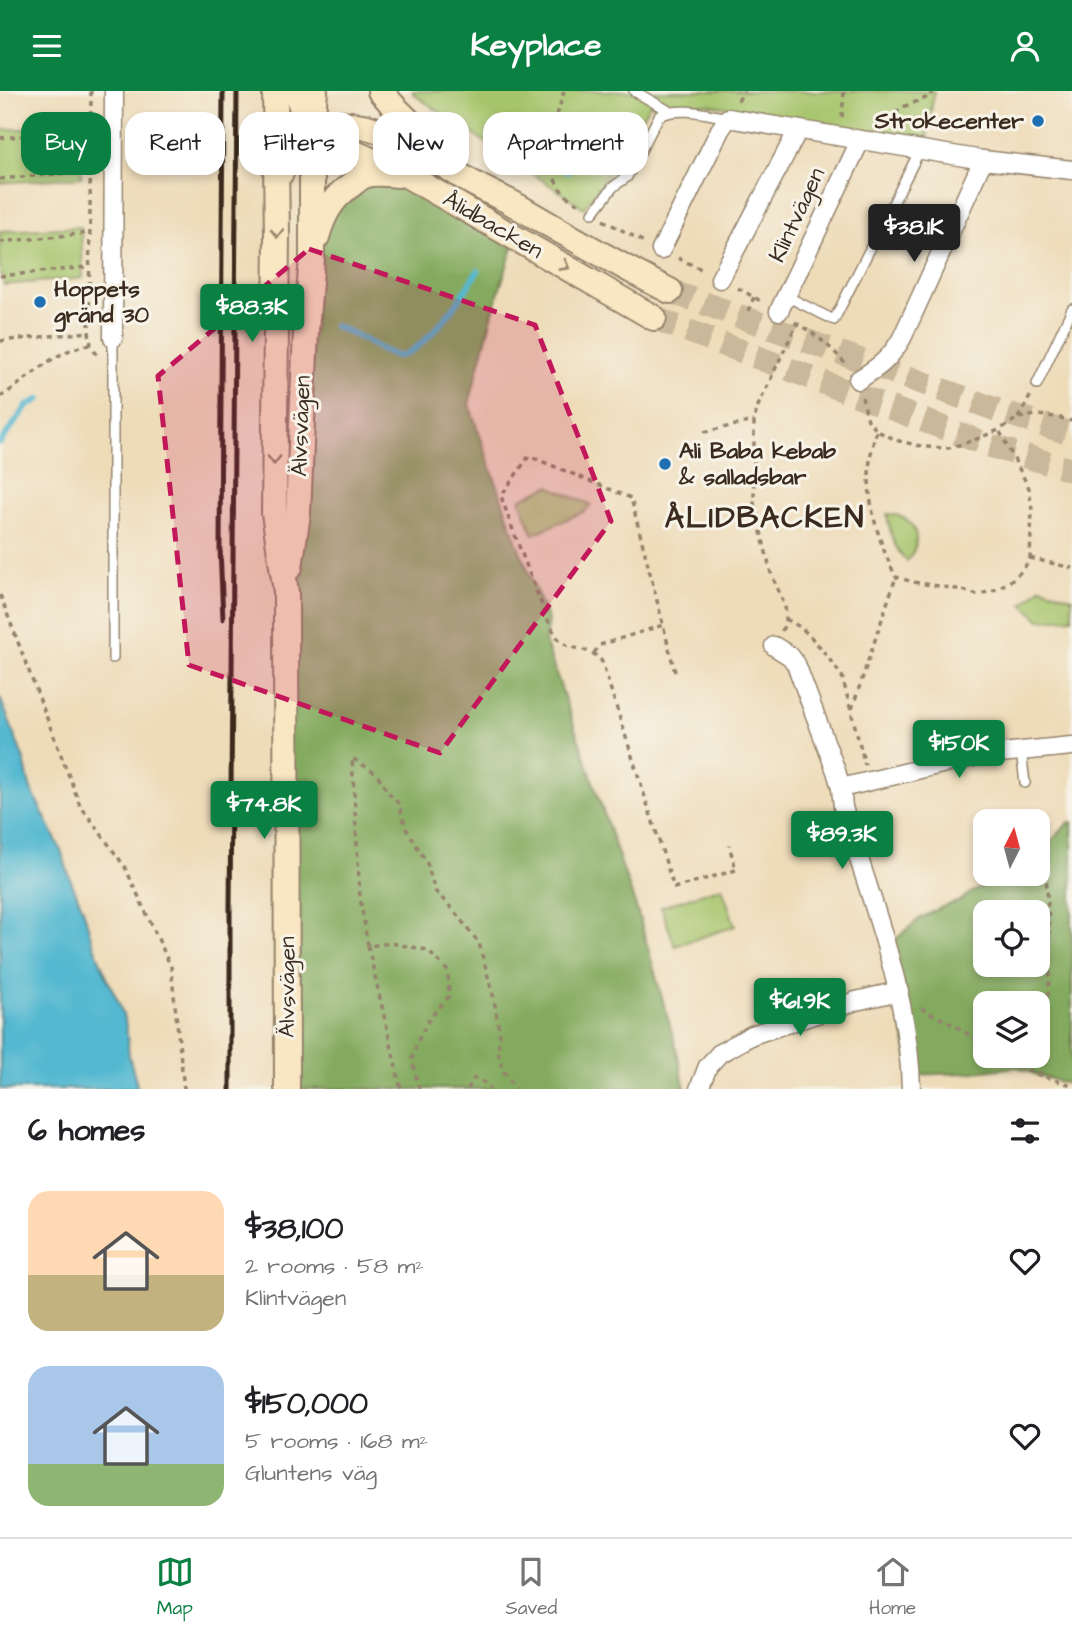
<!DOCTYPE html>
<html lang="en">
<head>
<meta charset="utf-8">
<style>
	:root { --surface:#fff; --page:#f2f2f2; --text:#202124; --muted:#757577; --line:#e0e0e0; --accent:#0b8043 }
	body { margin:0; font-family:"Architects Daughter",sans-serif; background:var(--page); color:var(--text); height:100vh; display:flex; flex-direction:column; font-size:26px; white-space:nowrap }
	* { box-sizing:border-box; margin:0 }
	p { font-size:23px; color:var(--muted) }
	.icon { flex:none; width:38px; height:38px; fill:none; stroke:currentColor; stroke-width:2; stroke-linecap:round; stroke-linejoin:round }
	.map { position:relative; height:998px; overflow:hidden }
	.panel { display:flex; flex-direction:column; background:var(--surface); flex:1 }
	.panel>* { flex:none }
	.guide { position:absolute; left:21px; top:21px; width:700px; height:63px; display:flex; gap:14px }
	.needle { width:46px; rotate:6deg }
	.fabs { position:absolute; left:973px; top:718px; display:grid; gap:14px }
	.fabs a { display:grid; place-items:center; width:77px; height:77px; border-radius:14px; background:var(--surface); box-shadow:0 4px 10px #0003; font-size:35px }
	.price { position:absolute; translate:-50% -60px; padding:0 16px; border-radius:7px; background:var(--accent); color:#fff; font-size:23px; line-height:46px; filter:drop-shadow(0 2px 4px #0008) }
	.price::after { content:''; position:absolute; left:50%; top:42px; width:21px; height:16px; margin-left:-10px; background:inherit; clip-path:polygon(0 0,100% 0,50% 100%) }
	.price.current { background:#222; color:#fff }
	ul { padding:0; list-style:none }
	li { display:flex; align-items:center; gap:21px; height:175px; padding:0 28px }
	li span { display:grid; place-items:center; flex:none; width:196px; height:140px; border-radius:21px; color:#555 }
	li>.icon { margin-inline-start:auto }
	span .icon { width:84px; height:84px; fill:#fffc; stroke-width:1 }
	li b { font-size:30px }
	h2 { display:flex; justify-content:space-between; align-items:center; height:84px; padding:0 28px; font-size:30px }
	.pill { padding:0 24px; border-radius:21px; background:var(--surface); box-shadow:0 4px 10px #0003; font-size:24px; line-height:63px }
	.pill.current { background:var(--accent); color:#fff }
	header { display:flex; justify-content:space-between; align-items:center; height:91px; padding:0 28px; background:var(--accent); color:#fff; font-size:32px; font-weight:700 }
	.menu { display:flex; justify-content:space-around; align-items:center; height:98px; border-top:2px solid var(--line); background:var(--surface); font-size:19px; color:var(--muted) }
	.menu a { display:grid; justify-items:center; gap:4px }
	.menu .current { color:var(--accent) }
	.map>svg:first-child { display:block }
</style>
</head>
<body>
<header><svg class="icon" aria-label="menu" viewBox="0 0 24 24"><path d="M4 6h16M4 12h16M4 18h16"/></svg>Keyplace<svg class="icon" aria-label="person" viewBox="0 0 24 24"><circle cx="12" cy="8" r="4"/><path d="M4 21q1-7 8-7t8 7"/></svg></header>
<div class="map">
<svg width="1072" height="998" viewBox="0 0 1072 998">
	<rect width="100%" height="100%" fill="#f7f3e8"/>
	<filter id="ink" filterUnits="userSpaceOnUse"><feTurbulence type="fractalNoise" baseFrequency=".0143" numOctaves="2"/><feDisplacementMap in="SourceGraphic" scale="14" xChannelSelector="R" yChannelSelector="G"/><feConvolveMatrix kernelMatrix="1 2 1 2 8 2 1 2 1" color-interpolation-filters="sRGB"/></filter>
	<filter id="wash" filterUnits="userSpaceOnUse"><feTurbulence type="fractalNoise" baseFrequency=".00686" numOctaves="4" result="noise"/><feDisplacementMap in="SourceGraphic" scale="28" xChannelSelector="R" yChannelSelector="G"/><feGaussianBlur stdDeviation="1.57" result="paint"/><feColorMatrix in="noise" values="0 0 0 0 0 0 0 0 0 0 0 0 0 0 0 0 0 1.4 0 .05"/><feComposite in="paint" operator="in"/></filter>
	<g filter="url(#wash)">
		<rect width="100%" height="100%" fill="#eedcb9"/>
		<g fill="#a6c46b" stroke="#707744" stroke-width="2">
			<path d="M412 0H934L927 50 707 13 649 14 624 60 584 117 416 5Z"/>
			<path d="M83 35 81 86 0 92V39Z"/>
			<path d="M81 136 83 187 4 194 3 184H0V140Z"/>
			<path d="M549 395 591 414 584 421 533 443 520 408Z"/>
			<path d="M887 423C915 423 925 450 907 470 893 457 890 441 887 423Z"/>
			<path d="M1041 496 1072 507V527L1040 529 1023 513Z"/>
			<path d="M722 796 735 835 675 855 661 816Z"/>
		</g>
		<g fill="#84aa5f" stroke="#606a3e" stroke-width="2" fill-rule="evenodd">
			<path d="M382 82 516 147 497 206 469 313 517 452 548 529 545 550 638 822 676 956 685 998H287V615L321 131Z"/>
			<path d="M1072 731V994L1040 985 1018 976 965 982 911 984 888 855 919 828 942 816 960 810 970 802 991 792 1034 789 1041 783 1046 756 1067 733ZM985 821H1038V873H985ZM985 912H1038V964H985Z"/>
		</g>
		<path fill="#52b8d0" stroke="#467177" stroke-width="2" d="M0 606 24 669 30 696 61 759 71 790 83 818 92 850 108 889 119 912 126 934 129 965 138 998H0Z"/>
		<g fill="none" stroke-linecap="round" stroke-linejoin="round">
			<g stroke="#52b8d0" stroke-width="6">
				<path d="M567 81C581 57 598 41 620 24"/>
				<path d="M334 235C352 240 369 253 387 261 388 261 397 265 397 265 415 266 447 226 457 212 465 201 470 190 478 180"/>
				<path d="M0 352 27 315 40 308"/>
			</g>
		</g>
	</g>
	<g filter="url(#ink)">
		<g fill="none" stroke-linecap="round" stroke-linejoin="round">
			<g stroke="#cab89a" stroke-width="24" stroke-dasharray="24 12" stroke-linecap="butt">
				<path d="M670 200 1000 320 1072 343"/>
				<path d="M654 227 991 355 1072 379"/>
			</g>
			<defs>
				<g id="lane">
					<path d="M634 0 669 20"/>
					<path d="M593 122 613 96 627 86 659 25C680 15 706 23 728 27"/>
					<path d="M786 205 834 229 920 59"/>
					<path d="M113 247V567"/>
					<path d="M1037 293 1072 218"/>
					<path d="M1021 660 1025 692"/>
				</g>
				<g id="street">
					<path d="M661 159 720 39 728 27 983 69 1072 79"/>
					<path d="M720 188 798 39"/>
					<path d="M779 220 860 50"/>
					<path d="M113 247 114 0"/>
					<path d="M858 289C879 276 889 269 902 247L983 69"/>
					<path d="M774 555 790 565 796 573 836 680 841 697 843 716C870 809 909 900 911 998"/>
					<path d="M841 697 958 669 991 663 1072 655"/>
					<path d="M699 998 708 975 720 962 752 944 856 910 899 900"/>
				</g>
				<g id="secondary">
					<path d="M275 0 277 144 274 422 286 501 287 998"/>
					<path d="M296 0 302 18 312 36 330 51 408 85 654 227"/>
					<path d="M380 0C399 22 420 42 444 59"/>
					<path d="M281 82C288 53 301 34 334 32 386 31 427 65 469 90 483 98 498 105 512 112 564 142 616 173 670 200"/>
					<path d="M317 146C323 125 331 108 350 95 354 92 359 87 364 85 374 81 387 83 398 84"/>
					<path d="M290 476 298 423 306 239 312 167V36L315 0"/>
				</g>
			</defs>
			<use href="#lane" stroke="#94836c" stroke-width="12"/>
			<use href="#street" stroke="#94836c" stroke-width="21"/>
			<use href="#secondary" stroke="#94836c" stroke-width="28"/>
			<g stroke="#94836c" stroke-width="3.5" stroke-dasharray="5 5" stroke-linecap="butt">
				<path d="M91 0 89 241 91 254 97 264"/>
				<path d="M564 0C555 32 537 80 568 106 572 109 578 112 582 115"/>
				<path d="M738 10 744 0"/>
				<path d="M842 26 844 0"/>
				<path d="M880 34 903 16 931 5 932 0"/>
				<path d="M0 47 91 39"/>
				<path d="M0 88 90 80"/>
				<path d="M603 129 646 152"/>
				<path d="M0 151 89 142"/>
				<path d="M678 167 703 179"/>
				<path d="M0 185 88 176"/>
				<path d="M738 197 764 212"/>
				<path d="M748 220 754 206"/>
				<path d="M795 231C816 244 831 255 847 275"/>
				<path d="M0 250 89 241"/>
				<path d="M0 306C29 289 55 257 91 254"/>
				<path d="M862 306 868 329 877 340 899 350 925 356 949 357 974 349 999 339 1018 327 1036 324 1056 326 1072 330"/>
				<path d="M1018 327 1031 304"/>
				<path d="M877 340C859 388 874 442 896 486L913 491 963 499 977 504 994 499 1009 491 1023 479 1030 467 1032 419 1029 397 999 339"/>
				<path d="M704 341 754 330"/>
				<path d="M1030 467 1072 477"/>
				<path d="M0 504 80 714 125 776 171 876 184 998"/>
				<path d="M786 528 800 536 808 543 820 556 842 585 865 674"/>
				<path d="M782 540 786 528 785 515 771 482 754 412V330L757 317 797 232"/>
				<path d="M594 562 600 554 663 534"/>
				<path d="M675 581 631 407 529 365 501 405C512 437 524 469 537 501 543 516 548 533 557 546 568 562 592 554 602 571L674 797 736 779 729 754"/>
				<path d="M852 618 896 486"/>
				<path d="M368 855 401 998"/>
				<path d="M921 917 957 936 985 954"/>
				<path d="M1001 964C1023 979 1046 987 1072 994"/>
				<path d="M1040 985 1051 872 1045 762"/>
				<path d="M419 998 412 968 417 952 429 928 449 905 448 880 427 859 391 852 368 855 360 806 352 667 376 682 388 701 399 713 406 737 427 772 435 800 454 820 479 852 494 908 500 945 498 959 502 978 516 998"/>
				<path d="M468 998 474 987 486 992 491 998"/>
			</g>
			<use href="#lane" stroke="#fff" stroke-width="9"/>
			<use href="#street" stroke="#fff" stroke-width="18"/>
			<use href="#secondary" stroke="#f9e7c3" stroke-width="24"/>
			<g stroke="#3b2a1e" stroke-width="5">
				<path d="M223 528 220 457 223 0"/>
				<path d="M230 998V818L237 0"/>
			</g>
		</g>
		<defs><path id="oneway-chevron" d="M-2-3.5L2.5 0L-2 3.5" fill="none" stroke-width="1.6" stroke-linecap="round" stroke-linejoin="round" transform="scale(1.75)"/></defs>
		<g stroke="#9a8870">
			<use href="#oneway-chevron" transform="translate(277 142) rotate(90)"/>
			<use href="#oneway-chevron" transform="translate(565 175) rotate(30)"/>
			<use href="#oneway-chevron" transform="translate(274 369) rotate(90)"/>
		</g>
	</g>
	<path fill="#c2185b" fill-opacity="0.2" stroke="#c2185b" stroke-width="5" stroke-dasharray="14 9" stroke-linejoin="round" d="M309 158 535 234 611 430 440 662 189 574 158 285Z"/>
	<g fill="#1f6fb2" stroke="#f7f3e8" stroke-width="2.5">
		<circle cx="1038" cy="30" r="7"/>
		<circle cx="40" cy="211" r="7"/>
		<circle cx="665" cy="373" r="7"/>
	</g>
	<g text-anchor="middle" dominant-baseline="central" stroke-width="6" stroke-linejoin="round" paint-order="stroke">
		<g font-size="23" font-weight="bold" fill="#3b2a1e" stroke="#f7f3e8" text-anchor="start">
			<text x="1024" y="30" text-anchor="end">Strokecenter</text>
			<text x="54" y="198">Hoppets<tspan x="54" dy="26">gränd 30</tspan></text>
			<text x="679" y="360">Ali Baba kebab<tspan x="679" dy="26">&amp; salladsbar</tspan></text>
		</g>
		<g font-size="23" fill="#3b2a1e" stroke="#f7f3e8">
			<text transform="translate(797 124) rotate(-65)">Klintvägen</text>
			<text transform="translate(493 134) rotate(30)">Ålidbacken</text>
			<text transform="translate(301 335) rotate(-88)">Älvsvägen</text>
			<text transform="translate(287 896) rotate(-90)">Älvsvägen</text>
		</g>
		<g font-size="30" font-weight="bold" letter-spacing="2" fill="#3b2a1e" stroke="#f7f3e8">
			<text x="765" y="427">ÅLIDBACKEN</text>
		</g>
	</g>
</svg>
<div class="fabs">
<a><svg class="needle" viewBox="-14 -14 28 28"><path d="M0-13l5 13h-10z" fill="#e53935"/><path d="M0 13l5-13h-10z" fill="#757577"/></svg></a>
<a><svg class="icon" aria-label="locate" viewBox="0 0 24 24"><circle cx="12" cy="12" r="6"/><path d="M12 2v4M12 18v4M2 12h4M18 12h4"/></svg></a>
<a><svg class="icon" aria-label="layers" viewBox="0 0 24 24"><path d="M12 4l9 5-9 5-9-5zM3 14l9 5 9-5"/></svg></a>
</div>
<b class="price current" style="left:914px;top:173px">$38.1K</b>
<b class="price" style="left:252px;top:253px">$88.3K</b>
<b class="price" style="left:959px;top:689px">$150K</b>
<b class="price" style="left:264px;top:750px">$74.8K</b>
<b class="price" style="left:842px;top:780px">$89.3K</b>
<b class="price" style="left:800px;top:947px">$61.9K</b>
<div class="guide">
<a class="pill current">Buy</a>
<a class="pill">Rent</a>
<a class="pill">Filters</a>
<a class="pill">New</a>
<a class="pill">Apartment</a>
</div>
</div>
<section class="panel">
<h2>6 homes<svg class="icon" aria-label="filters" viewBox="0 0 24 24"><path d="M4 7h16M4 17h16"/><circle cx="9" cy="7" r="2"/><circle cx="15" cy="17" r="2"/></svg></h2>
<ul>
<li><span style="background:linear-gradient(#ffd9b3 60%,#c2b280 0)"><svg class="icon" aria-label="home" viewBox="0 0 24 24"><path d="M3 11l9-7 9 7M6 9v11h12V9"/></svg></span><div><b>$38,100</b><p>2 rooms · 58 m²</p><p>Klintvägen</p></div><svg class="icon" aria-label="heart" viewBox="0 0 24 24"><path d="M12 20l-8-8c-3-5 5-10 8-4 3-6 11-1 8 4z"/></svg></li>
<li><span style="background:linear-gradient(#a9c7e8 70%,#8fb573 0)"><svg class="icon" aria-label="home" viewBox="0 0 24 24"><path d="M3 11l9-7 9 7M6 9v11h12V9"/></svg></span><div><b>$150,000</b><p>5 rooms · 168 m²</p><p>Gluntens väg</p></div><svg class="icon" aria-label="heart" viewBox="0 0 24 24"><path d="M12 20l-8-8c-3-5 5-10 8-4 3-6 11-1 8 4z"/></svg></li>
</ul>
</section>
<nav class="menu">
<a class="current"><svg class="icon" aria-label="map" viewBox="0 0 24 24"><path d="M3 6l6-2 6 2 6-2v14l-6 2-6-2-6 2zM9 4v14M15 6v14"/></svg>Map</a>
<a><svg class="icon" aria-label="saved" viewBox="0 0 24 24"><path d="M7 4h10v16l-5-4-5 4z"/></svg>Saved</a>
<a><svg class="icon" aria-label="home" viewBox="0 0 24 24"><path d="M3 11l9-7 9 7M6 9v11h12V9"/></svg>Home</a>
</nav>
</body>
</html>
